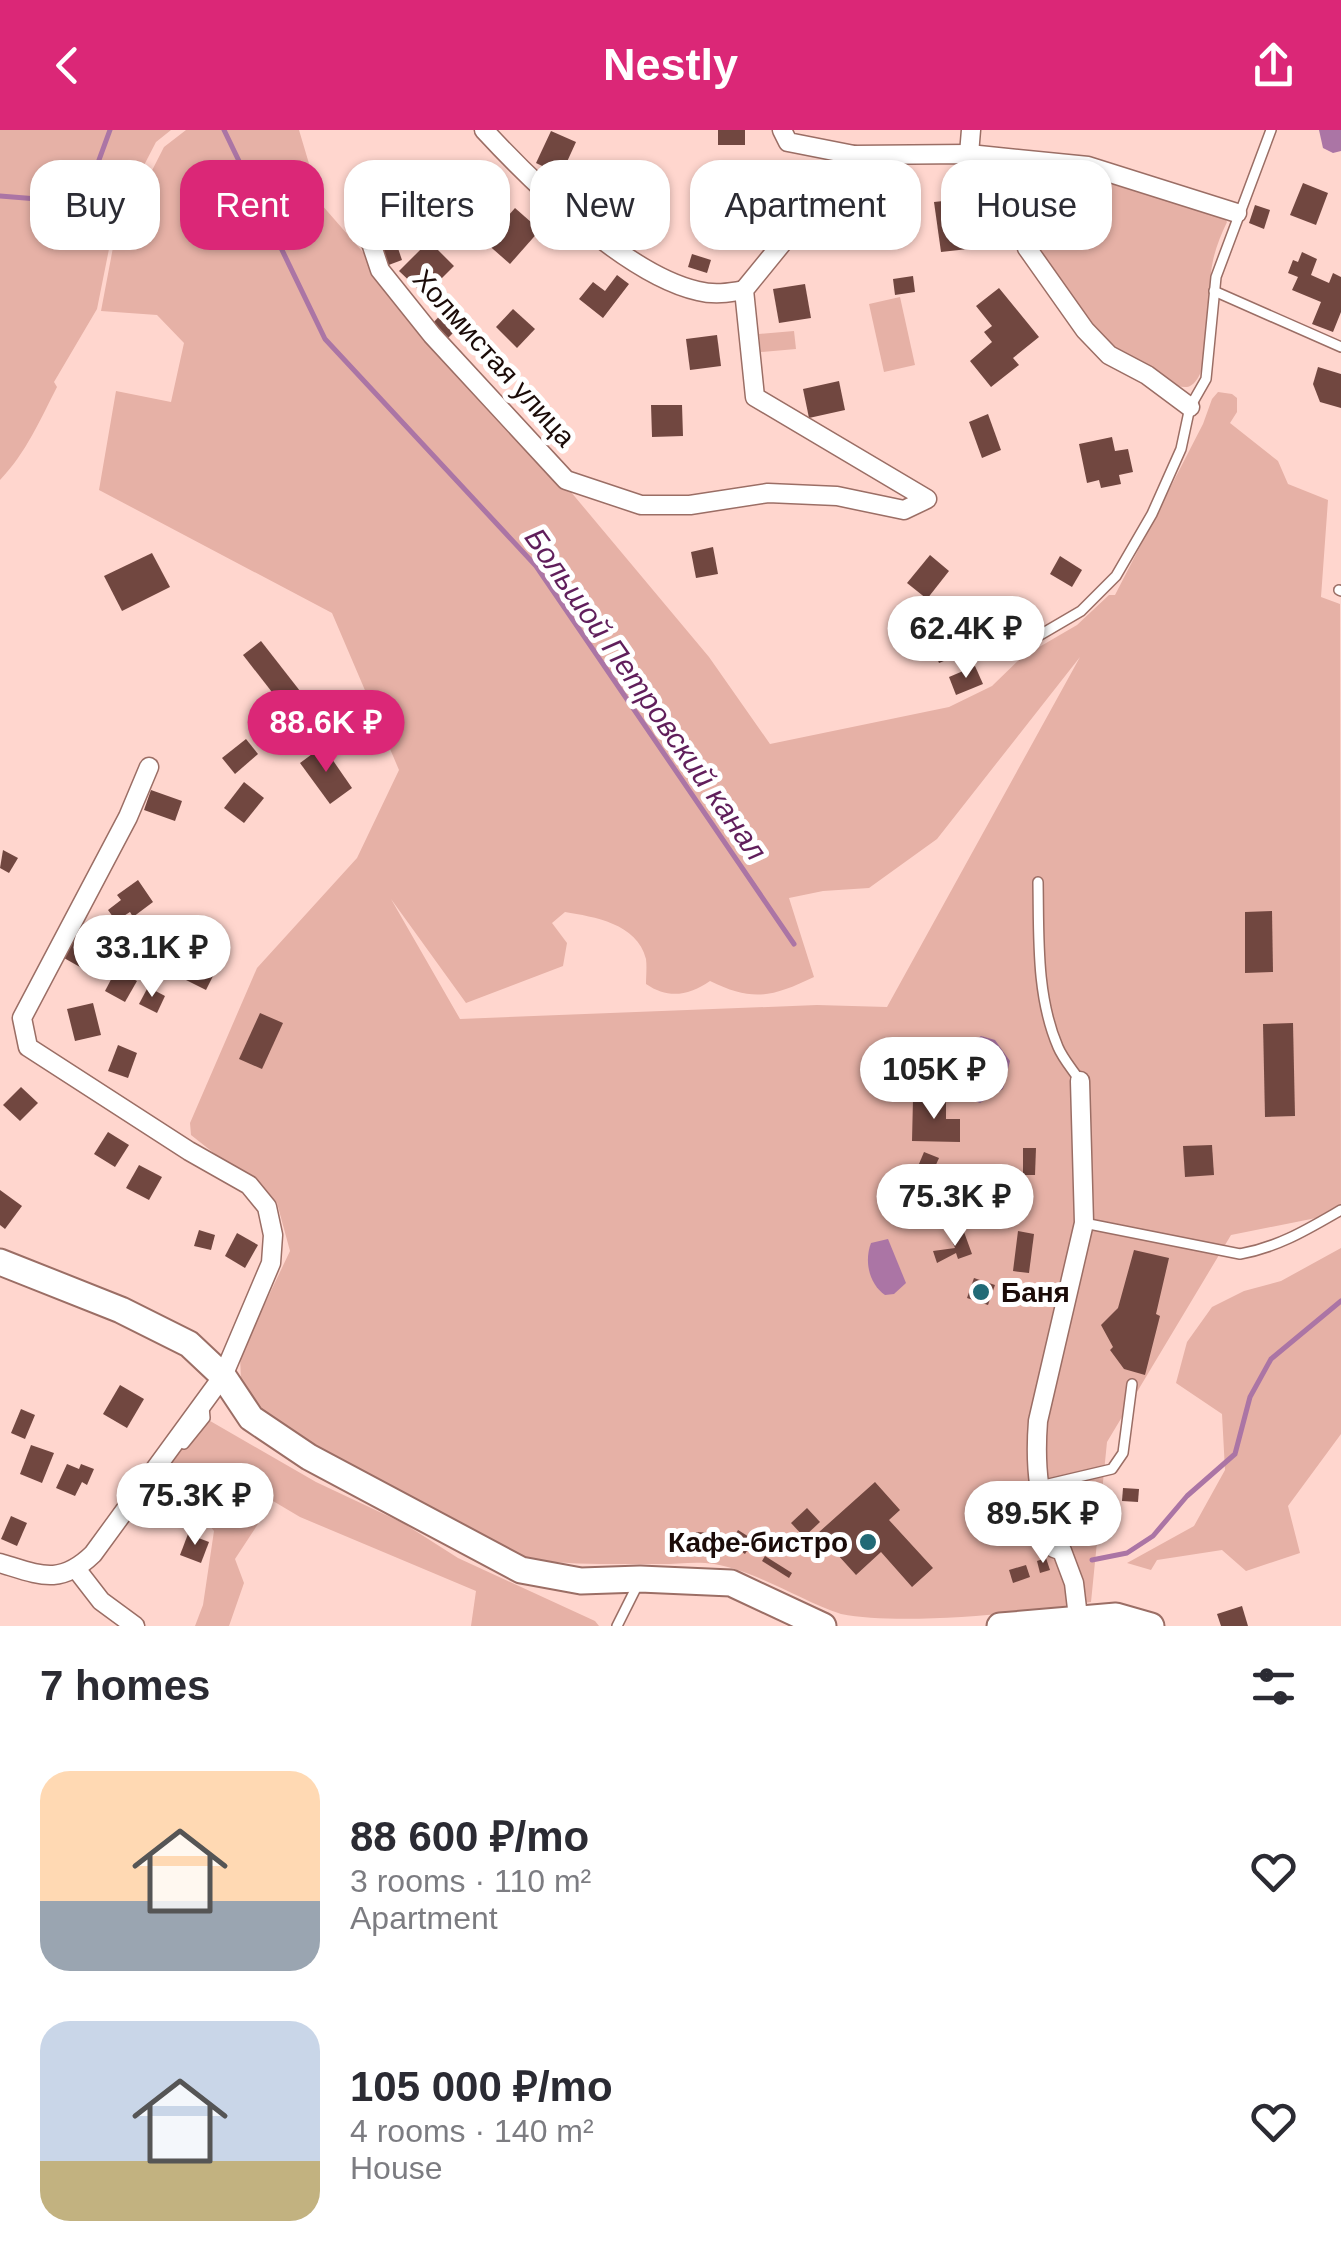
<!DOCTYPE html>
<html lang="en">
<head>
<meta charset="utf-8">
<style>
	:root { --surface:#fff; --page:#f7f7f7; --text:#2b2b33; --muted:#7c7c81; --accent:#db2777 }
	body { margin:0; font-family:Arial,sans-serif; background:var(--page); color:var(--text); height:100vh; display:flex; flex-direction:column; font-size:38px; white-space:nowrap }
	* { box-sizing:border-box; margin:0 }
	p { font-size:32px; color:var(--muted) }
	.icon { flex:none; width:55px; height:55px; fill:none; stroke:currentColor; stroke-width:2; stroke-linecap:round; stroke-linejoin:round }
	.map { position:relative; height:1496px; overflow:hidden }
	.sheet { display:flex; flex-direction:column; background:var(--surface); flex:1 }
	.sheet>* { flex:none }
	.hud { position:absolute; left:30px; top:30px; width:1282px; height:90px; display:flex; gap:20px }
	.price { position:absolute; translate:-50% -85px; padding:0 22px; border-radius:35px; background:#fff; color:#222; font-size:32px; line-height:65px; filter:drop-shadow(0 2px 5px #0008) }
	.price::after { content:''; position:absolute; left:50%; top:60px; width:30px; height:22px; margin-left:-15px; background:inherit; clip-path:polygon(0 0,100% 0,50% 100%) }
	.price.current { background:var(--accent); color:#fff }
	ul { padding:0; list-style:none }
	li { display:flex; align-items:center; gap:30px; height:250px; padding:0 40px }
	li span { display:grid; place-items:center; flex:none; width:280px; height:200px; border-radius:30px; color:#555 }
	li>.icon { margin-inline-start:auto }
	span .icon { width:120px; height:120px; fill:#fffc; stroke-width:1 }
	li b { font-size:42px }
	h2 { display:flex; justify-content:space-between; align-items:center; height:120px; padding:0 40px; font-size:42px }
	.tag { padding:0 35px; border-radius:30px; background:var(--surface); box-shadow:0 2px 8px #0004; font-size:35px; line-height:90px }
	.tag.current { background:var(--accent); color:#fff }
	header { display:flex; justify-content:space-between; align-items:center; height:130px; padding:0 40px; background:var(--accent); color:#fff; font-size:45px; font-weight:800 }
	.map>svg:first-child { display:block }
</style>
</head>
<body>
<header><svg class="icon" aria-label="back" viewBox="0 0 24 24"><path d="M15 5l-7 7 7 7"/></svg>Nestly<svg class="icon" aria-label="share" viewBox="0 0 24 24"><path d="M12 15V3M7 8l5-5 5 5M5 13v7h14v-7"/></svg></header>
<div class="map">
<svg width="1341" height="1496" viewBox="0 0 1341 1496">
	<rect width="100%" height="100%" fill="#ffd6ce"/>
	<g fill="#e6b1a6" fill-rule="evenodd">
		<path d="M0 0H171L156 12 140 43 118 74 97 179 54 252 57 257C40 290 26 323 0 350Z"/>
		<path d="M186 0H299L321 74 540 325 709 527 770 614 949 577 992 556 1022 527 1077 495 1109 465H1115L1203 294 1212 269 1218 262 1232 264 1237 268V282L1230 293 1278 331 1288 354 1328 370 1321 467 1340 474 1341 1083 1231 1105 1107 1312 1091 1472C1026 1483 903 1496 841 1484 799 1470 759 1442 714 1434 697 1431 678 1434 661 1434 617 1434 574 1435 531 1430L323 1322 256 1275 241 1251 240 1226 290 1121 277 1073 191 1005 190 993 257 838 357 728 399 640 332 483 99 360 116 261 171 272 184 213 157 185 101 181 118 91 142 60 164 17ZM1080 527 887 877 817 875 460 889 391 769 466 873 563 836 567 813 552 793 565 782C594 787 637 793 646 829 647 837 646 847 646 854 668 869 688 866 710 851 753 872 772 867 814 847L789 768 823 761 869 758 937 709Z"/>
		<path d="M1050 48 1096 49 1223 86 1227 92C1219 109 1213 124 1211 143 1209 165 1213 253 1187 257 1172 259 1124 232 1111 222 1097 211 1085 188 1075 173 1053 143 990 70 1050 48Z"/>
		<path d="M900 167 915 235 884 242 869 174Z"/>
		<path d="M794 201 796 219 761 222 759 204Z"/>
		<path d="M1341 1118V1304L1288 1376 1300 1423 1246 1441 1222 1420 1157 1430 1151 1440 1127 1433 1194 1396 1225 1340 1222 1284 1176 1253 1187 1212 1212 1177 1244 1161 1281 1151Z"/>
		<path d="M205 1288 316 1352 403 1393 458 1428 595 1491 599 1496H471L476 1461 300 1387 273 1371 235 1429 244 1453 229 1496H195L203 1475 214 1401 184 1364 171 1330Z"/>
	</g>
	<g fill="#ab75a5">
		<path d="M1319 0H1341V21L1333 23 1323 18Z"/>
		<path d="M981 906 995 910 1010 931 1003 959 980 973 965 967 949 945 958 922Z"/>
		<path d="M888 1109 906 1153 894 1164 885 1165C869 1154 864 1131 871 1113Z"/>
	</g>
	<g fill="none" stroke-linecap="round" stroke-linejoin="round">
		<g stroke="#ab75a5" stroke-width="5">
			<path d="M224 0 325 209 536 436 794 814"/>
			<path d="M0 66 50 70 92 49 110 0"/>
			<path d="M1092 1430 1127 1423 1153 1406 1187 1366 1235 1324 1250 1267 1271 1229 1341 1171"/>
		</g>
	</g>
	<g fill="#714740">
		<rect x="718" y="0" width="27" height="15"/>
		<path d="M551 1 576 12 561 45 536 33Z"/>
		<path d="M482 44 504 64 491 77 469 57Z"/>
		<path d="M1303 53 1328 63 1316 95 1290 85Z"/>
		<path d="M731 56 762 61 758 81 728 76Z"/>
		<path d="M619 59 641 79 635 85 652 99 642 111 625 96 622 100 600 81Z"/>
		<path d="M584 60 592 67 583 77 575 70Z"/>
		<path d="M962 69 968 119 941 122 934 72Z"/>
		<path d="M1255 75 1270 80 1264 99 1249 93Z"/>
		<path d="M515 78 540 100 510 134 485 112Z"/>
		<path d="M391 98 402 130 386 136 375 104Z"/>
		<path d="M429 111 454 136 435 155 429 148 418 159 399 141Z"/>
		<path d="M1302 122 1317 129 1311 145 1329 153 1333 143 1341 147V182L1333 202 1312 194 1321 172 1292 160 1298 147 1288 143 1293 130 1298 132Z"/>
		<path d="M692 124 711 130 707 143 688 137Z"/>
		<path d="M617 145 629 154 603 188 579 169 593 152 605 161Z"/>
		<path d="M913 146 915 162 895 165 893 149Z"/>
		<path d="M805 154 811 188 779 193 773 159Z"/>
		<path d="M999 158 1039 207 1013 228 1019 235 991 257 970 231 992 212 984 202 992 196 976 176Z"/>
		<path d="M513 179 535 199 517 218 496 197Z"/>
		<path d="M445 180 460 196 448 208 433 193Z"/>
		<path d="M717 205 721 236 690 240 686 209Z"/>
		<path d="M1318 237 1341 244V278L1320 272 1313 254Z"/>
		<path d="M839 251 845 280 809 288 803 259Z"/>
		<path d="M651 275H682L683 306 652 307Z"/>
		<path d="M988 284 1001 320 982 328 969 292Z"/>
		<path d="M1112 307 1115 321 1128 319 1133 342 1119 345 1121 354 1101 358 1099 350 1087 353 1079 314Z"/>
		<path d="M713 417 718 444 696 448 691 422Z"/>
		<path d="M152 423 170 457 122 481 104 446Z"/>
		<path d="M930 425 949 441 927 469 907 453Z"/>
		<path d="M1060 426 1082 440 1072 457 1050 444Z"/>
		<path d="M946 501 956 526 939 533 929 508Z"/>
		<path d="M261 511 300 561 282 575 243 525Z"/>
		<path d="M975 536 983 554 956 565 949 547Z"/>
		<path d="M246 609 258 624 235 644 222 628Z"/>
		<path d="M323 616 352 658 330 674 300 633Z"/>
		<path d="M244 652 264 668 244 693 224 678Z"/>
		<path d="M151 660 182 671 175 691 144 680Z"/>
		<path d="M3 720 18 728 9 743 0 738Z"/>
		<path d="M138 750 153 772 133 787 130 782 116 791 108 780 121 770 117 765Z"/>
		<path d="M1272 781 1273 842 1245 843V782Z"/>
		<path d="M75 808 98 821 87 841 64 828Z"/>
		<path d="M169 810 219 834 206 860 156 835Z"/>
		<path d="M116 840 137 851 125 872 105 861Z"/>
		<path d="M148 857 165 866 157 883 139 874Z"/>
		<path d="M93 873 101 905 75 911 67 879Z"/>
		<path d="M260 883 283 893 262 939 239 929Z"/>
		<path d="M1293 893 1295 986 1265 987 1263 894Z"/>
		<path d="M118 915 137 923 128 948 108 941Z"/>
		<path d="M21 957 38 973 20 991 3 975Z"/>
		<path d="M913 969 946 970V989H960V1012L912 1011Z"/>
		<path d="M108 1002 129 1015 115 1037 94 1024Z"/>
		<path d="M1212 1015 1214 1045 1185 1047 1183 1016Z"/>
		<path d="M1023 1018H1036L1035 1045H1023Z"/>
		<path d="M924 1022 939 1028 930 1048 916 1041Z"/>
		<path d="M139 1035 162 1047 149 1070 126 1058Z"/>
		<path d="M933 1056 943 1063 936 1075 926 1069Z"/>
		<path d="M0 1060 22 1076 5 1099 0 1095Z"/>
		<path d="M199 1100 215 1105 211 1120 194 1116Z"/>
		<path d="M1018 1101 1034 1104 1029 1143 1013 1141Z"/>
		<path d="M964 1102 972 1124 958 1129 956 1123 937 1133 933 1121 955 1118 950 1107Z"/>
		<path d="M237 1103 258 1115 245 1138 225 1126Z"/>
		<path d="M1134 1120 1169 1128 1156 1184 1160 1186 1145 1245 1124 1239 1110 1220 1113 1217 1101 1195 1118 1178Z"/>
		<path d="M974 1148 995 1155 988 1175 967 1168Z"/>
		<path d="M120 1255 144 1269 127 1298 103 1284Z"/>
		<path d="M21 1279 35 1285 25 1309 11 1303Z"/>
		<path d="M31 1315 54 1323 42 1353 20 1344Z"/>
		<path d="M67 1334 79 1339 81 1334 94 1339 87 1355 82 1352 75 1366 56 1358Z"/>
		<path d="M875 1352 900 1380 889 1390 933 1438 912 1457 881 1422 856 1445 818 1403Z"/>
		<path d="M1123 1358 1139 1359 1138 1372 1122 1371Z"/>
		<path d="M807 1378 820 1392 804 1407 791 1393Z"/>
		<path d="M11 1386 27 1393 17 1416 1 1409Z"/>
		<path d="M738 1400 754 1410 745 1424 730 1414Z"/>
		<path d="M696 1402 717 1403 716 1416 695 1415Z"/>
		<path d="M188 1404 209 1412 201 1433 180 1425Z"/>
		<path d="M765 1426 792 1443 789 1448 762 1431Z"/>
		<path d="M1046 1428 1050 1440 1040 1443 1037 1431Z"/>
		<path d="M1026 1435 1030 1447 1013 1453 1009 1440Z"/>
		<path d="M1242 1476 1248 1496H1221L1217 1484Z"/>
	</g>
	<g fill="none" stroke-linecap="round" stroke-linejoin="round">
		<defs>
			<g id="lane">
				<path d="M1214 161 1341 217"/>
				<path d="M1339 460 1341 461"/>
				<path d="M1040 505 1081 481 1116 446 1152 384 1181 319 1190 277 1206 249 1216 147 1271 0"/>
				<path d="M1038 752C1039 806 1036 866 1058 917 1063 929 1073 940 1080 951"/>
				<path d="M1084 1093 1240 1124C1279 1117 1308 1099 1341 1080"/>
				<path d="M184 1314 205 1288 204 1277"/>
				<path d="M1040 1356 1112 1339 1123 1323 1132 1254"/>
				<path d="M617 1496 639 1452"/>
			</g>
			<g id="street">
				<path d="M484 0C533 53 627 145 698 161 714 165 728 163 744 160"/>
				<path d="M782 0 788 12 854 25 969 24 1088 36 1237 83"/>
				<path d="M969 24 971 0"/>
				<path d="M1002 28 1027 118 1085 200 1109 225 1147 245 1190 277"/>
				<path d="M358 74 380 140 432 205 566 350 641 375H690L768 363 837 366 904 380 927 369 755 267 744 160 854 25"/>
				<path d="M0 1433C40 1445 60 1456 93 1424L223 1246 271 1133 273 1105 267 1077 249 1055 189 1021 28 917 22 888 128 687 149 637"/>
				<path d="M77 1440 101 1471 135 1496"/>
				<path d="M1078 1487 1074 1453 1062 1421 1054 1418C1040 1368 1034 1343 1038 1291L1084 1093 1080 951"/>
			</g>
			<g id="secondary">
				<path d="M0 1132 121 1180 189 1214 223 1246 251 1288 309 1327 521 1440 581 1451 640 1449 731 1453 823 1496"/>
				<path d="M1000 1496 1116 1486 1151 1496"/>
			</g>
		</defs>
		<use href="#lane" stroke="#9b6e65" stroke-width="12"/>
		<use href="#street" stroke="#9b6e65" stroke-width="21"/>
		<use href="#secondary" stroke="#9b6e65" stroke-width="29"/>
		<use href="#lane" stroke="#fff" stroke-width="9"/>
		<use href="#street" stroke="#fff" stroke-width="18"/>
		<use href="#secondary" stroke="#fff" stroke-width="25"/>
	</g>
	<g fill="#216a76" stroke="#fff" stroke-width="4">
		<circle cx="981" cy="1162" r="10"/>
		<circle cx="868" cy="1412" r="10"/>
	</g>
	<g text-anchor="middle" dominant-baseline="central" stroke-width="10" stroke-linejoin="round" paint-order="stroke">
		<g font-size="28" fill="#1b0b08" stroke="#fff">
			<text transform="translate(494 228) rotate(48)">Холмистая улица</text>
		</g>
		<g font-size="28" font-weight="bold" fill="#1b0b08" stroke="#fff" text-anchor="start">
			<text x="1001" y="1162">Баня</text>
			<text x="848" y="1412" text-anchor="end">Кафе-бистро</text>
		</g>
		<g font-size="30" font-style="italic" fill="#601e5b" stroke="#fff">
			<text transform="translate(646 564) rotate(55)">Большой Петровский канал</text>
		</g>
	</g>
</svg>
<b class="price" style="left:966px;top:551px">62.4K ₽</b>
<b class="price current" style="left:326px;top:645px">88.6K ₽</b>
<b class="price" style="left:152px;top:870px">33.1K ₽</b>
<b class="price" style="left:934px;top:992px">105K ₽</b>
<b class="price" style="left:955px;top:1119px">75.3K ₽</b>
<b class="price" style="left:195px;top:1418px">75.3K ₽</b>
<b class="price" style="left:1043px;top:1436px">89.5K ₽</b>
<div class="hud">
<a class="tag">Buy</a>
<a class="tag current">Rent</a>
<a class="tag">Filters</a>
<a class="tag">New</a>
<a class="tag">Apartment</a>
<a class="tag">House</a>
</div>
</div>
<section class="sheet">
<h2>7 homes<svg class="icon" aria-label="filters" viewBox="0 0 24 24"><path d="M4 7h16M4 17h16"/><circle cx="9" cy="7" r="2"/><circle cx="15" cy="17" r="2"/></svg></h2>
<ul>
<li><span style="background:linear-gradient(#ffd9b3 65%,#9aa5b1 0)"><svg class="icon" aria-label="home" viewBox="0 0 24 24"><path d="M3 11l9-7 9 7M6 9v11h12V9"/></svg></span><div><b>88 600 ₽/mo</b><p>3 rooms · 110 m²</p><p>Apartment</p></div><svg class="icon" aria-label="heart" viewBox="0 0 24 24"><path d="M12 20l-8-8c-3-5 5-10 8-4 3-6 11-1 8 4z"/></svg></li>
<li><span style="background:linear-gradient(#c9d6e8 70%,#c2b280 0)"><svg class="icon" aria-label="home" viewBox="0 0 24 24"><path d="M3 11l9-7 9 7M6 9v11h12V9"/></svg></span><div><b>105 000 ₽/mo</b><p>4 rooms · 140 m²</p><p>House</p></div><svg class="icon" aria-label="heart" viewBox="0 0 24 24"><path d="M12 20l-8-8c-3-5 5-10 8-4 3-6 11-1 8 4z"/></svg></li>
</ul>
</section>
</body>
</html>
